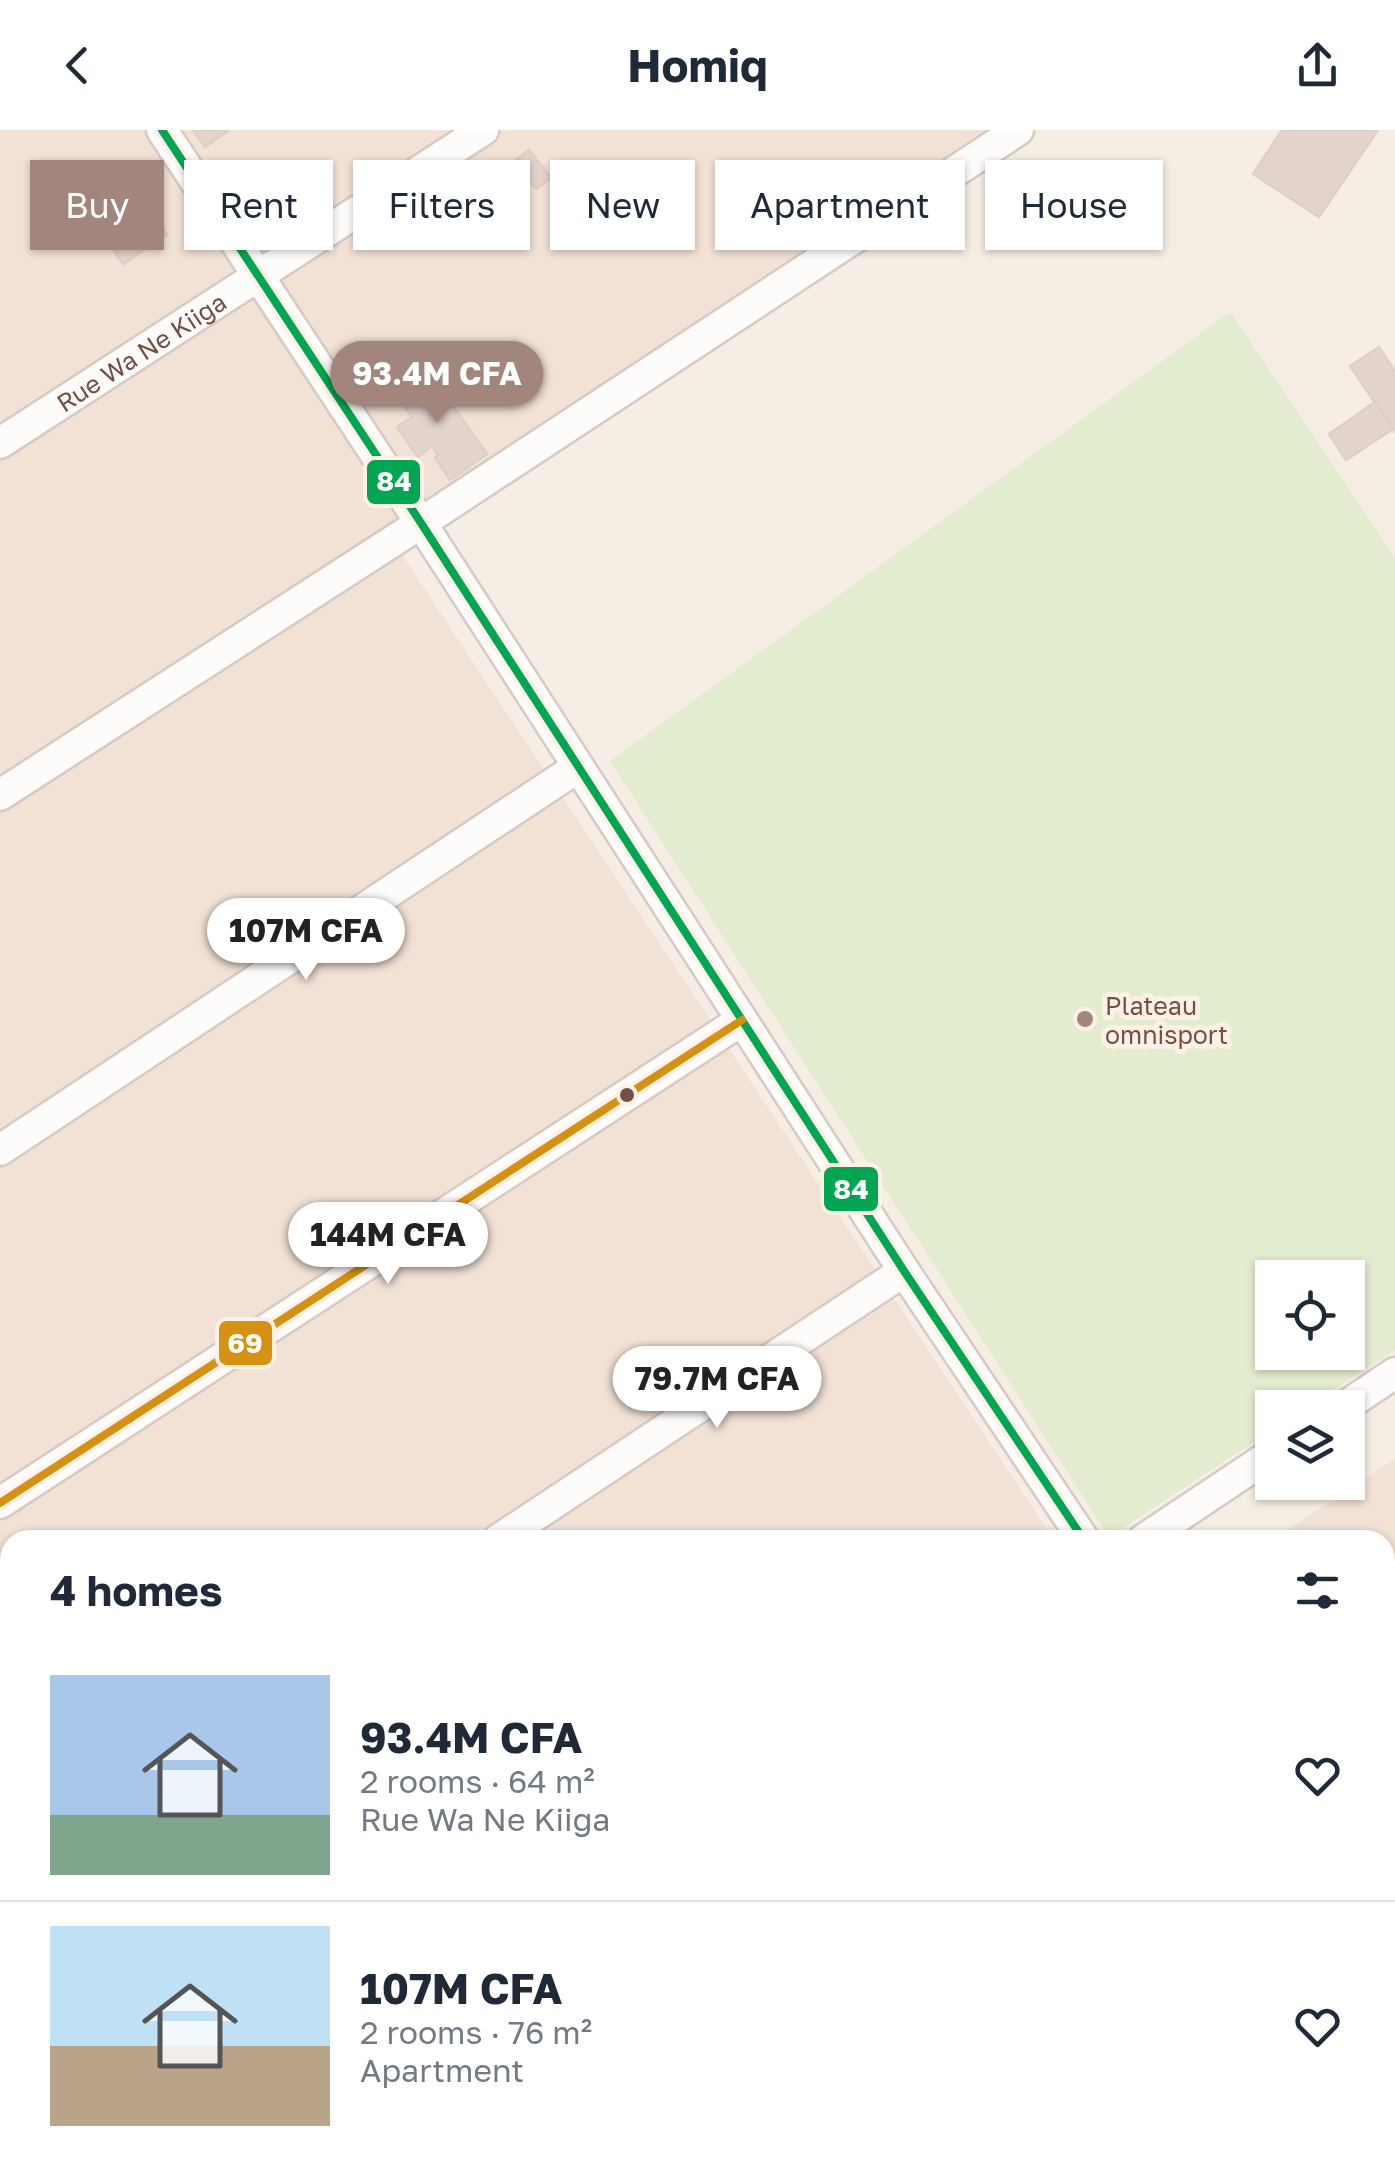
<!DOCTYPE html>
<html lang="en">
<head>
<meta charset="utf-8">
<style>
	:root { --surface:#fff; --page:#f6f6f7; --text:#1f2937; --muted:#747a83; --line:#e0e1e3; --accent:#a2867e }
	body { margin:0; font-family:"Golos Text",sans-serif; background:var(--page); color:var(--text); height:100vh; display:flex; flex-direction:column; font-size:38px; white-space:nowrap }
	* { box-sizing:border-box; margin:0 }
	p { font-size:32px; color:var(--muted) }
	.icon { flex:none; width:55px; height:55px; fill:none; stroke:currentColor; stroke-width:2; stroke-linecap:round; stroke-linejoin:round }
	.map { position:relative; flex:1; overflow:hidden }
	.panel { position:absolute; left:0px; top:1400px; width:1395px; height:640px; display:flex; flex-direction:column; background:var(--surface); border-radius:30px 30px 0 0; box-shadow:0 2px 8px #0004 }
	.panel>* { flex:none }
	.banner { position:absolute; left:30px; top:30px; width:1335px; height:90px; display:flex; gap:20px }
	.fabs { position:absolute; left:1255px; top:1130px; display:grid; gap:20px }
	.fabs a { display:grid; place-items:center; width:110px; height:110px; border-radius:0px; background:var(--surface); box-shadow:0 2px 8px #0004; font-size:50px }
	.price { position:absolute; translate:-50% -85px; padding:0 22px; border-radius:35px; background:#fff; color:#222; font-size:32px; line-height:65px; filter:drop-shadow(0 2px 5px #0008) }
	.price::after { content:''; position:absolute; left:50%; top:60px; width:30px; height:22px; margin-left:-15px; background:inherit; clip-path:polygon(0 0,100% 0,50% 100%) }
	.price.active { background:var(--accent); color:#fff }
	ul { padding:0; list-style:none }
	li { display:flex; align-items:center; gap:30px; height:250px; padding:0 50px }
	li+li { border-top:2px solid var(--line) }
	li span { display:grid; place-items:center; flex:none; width:280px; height:200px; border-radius:0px; color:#555 }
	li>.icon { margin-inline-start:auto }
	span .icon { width:120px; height:120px; fill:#fffc; stroke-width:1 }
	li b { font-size:42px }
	h2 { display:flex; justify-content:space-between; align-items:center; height:120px; padding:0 50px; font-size:42px }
	.tag { padding:0 35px; border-radius:0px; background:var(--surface); box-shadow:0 2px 8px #0004; font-size:35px; line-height:90px }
	.tag.active { background:var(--accent); color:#fff }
	header { display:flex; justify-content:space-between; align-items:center; height:130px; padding:0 50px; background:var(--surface); font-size:45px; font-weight:700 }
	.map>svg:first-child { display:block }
</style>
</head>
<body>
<header><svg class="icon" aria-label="back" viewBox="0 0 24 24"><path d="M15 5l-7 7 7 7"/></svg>Homiq<svg class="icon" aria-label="share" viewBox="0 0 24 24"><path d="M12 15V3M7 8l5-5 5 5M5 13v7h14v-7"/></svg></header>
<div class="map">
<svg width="1395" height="2040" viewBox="0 0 1395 2040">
	<rect width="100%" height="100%" fill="#f6ede5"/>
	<g fill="#f2e1d5">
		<path d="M0 0H999L387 402 1054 1410H10V1754L0 1739Z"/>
		<path d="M1395 1329V2040H312L327 2030H1385V1410H1272Z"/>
	</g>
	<path fill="#efe4f0" d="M0 1851 10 1867V2030H20L6 2040H0Z"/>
	<path fill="#e4eccf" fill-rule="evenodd" d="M1230 182 1395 428V1220L1307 1277 1272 1278V1300L1109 1407 610 631ZM1272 1148H1348V1222H1272Z"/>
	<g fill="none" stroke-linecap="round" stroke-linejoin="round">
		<g stroke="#c7e9e6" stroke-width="11">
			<path d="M0 1758 10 1773"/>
			<path d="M0 1829 10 1844"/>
			<path d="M133 2030 139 2040"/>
		</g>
	</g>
	<g fill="#e3d4cd" stroke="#dfcfc8" stroke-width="2.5">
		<path d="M193 0H229L205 17Z"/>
		<path d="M1282 0H1378L1319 87 1253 44Z"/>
		<path d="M529 20 551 48 536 59 514 31Z"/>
		<path d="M141 65 167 105 123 134 95 93 103 87 106 90Z"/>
		<path d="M1379 217 1395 241V302L1350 236Z"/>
		<path d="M427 239 487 324 450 350 435 328 438 325 432 316 418 327 397 297 412 287 395 262Z"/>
		<path d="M1375 272 1393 299 1346 330 1329 304Z"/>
		<path d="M0 1970 10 1986V1994L0 2001Z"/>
	</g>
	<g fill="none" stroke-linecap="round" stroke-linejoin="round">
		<defs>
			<g id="minor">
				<path d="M162 0 421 393 904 1141 1084 1410"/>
				<path id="s1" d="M0 313 483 0"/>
				<path d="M0 665 421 393 1018 0"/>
				<path d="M0 1020 578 637"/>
				<path d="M1343 1278 1395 1243"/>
				<path d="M0 1373 742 890"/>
				<path d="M498 1410 904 1141"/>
				<path d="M1143 1410 1272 1324"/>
				<path d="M1385 1660 1395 1654"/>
				<path d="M0 1739 10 1733"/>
				<path d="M0 1799 10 1814"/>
				<path d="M1385 1860 1395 1875"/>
				<path d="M1385 2018 1395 2012"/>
				<path d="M154 2030 160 2040"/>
				<path d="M182 2040 197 2030"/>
				<path d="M811 2040 826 2030"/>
				<path d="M1352 2040 1367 2030"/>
			</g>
		</defs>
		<use href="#minor" stroke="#d7cac3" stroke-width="35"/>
		<use href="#minor" stroke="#fefcfb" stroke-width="30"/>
		<defs>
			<path id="bus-1" d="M162 0 421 393 904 1141 1084 1410"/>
			<path id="bus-2" d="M0 1373 742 890"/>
		</defs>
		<use href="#bus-1" stroke="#fff1e6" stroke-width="15"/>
		<use href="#bus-2" stroke="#fff1e6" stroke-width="15"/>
		<use href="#bus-1" stroke="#00a651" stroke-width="8"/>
		<use href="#bus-2" stroke="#d69012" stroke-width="8"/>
	</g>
	<circle fill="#a2867e" stroke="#fff1e6" stroke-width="4" cx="1085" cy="889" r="10"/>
	<circle fill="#744f46" stroke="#fff1e6" stroke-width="4" cx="627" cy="965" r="9"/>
	<g text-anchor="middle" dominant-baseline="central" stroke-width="10" stroke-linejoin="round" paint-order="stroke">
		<g font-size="25" fill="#744f46" stroke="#fff1e6">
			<text stroke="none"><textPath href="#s1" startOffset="168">Rue Wa Ne Kiiga</textPath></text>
		</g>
		<g font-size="25" fill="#744f46" stroke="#fff1e6" text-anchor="start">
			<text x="1105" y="875">Plateau<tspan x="1105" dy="29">omnisport</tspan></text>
		</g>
	</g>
	<g stroke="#fff1e6" stroke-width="4">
		<rect x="365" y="328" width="57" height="48" rx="10" fill="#00a651"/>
		<rect x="822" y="1035" width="58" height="48" rx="10" fill="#00a651"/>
		<rect x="217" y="1189" width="57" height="48" rx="10" fill="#d69012"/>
	</g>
	<g font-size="28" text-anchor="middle" font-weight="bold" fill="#fff">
		<text x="394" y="361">84</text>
		<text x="851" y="1069">84</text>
		<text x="245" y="1223">69</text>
	</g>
</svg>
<div class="fabs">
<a><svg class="icon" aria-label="locate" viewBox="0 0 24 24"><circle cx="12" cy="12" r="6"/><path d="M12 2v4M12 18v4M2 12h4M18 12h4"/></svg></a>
<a><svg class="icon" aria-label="layers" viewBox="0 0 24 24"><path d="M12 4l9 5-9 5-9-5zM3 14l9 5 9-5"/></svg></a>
</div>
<b class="price active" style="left:437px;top:296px">93.4M CFA</b>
<b class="price" style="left:306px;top:853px">107M CFA</b>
<b class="price" style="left:388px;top:1157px">144M CFA</b>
<b class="price" style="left:717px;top:1301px">79.7M CFA</b>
<div class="banner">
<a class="tag active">Buy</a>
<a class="tag">Rent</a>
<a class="tag">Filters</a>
<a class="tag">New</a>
<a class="tag">Apartment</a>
<a class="tag">House</a>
</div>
<section class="panel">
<h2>4 homes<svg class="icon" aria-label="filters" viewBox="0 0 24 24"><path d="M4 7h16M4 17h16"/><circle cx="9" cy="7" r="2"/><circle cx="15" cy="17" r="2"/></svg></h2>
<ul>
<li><span style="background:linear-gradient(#a9c7e8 70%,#7fa58c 0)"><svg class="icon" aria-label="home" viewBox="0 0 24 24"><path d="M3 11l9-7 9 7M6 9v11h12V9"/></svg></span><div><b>93.4M CFA</b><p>2 rooms · 64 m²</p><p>Rue Wa Ne Kiiga</p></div><svg class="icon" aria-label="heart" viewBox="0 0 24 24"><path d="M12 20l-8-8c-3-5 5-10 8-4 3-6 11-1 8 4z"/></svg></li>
<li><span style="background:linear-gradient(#bfe0f5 60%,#b9a48a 0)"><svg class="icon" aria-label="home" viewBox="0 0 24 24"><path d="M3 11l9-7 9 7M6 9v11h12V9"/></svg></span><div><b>107M CFA</b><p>2 rooms · 76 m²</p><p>Apartment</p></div><svg class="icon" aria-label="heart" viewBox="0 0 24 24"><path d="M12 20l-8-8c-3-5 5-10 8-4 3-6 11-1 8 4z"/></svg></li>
</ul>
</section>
</div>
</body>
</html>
